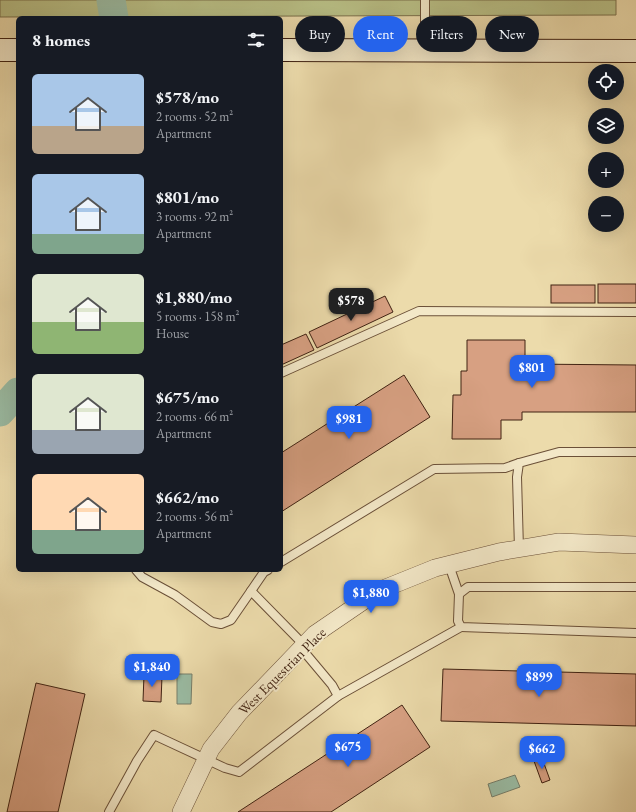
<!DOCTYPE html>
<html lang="en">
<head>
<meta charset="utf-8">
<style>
	:root { --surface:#171b24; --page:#242831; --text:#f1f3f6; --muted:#9ea1a6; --accent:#2563eb }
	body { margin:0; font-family:"EB Garamond",serif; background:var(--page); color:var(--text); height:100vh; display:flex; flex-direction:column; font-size:15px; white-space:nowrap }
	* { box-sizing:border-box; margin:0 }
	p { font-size:13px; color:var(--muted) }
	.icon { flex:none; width:22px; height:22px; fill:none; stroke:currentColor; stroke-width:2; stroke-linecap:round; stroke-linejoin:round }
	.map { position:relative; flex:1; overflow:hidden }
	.drawer { position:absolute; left:16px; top:16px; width:267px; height:556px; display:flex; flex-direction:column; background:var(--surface); border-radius:6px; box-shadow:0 4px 16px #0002 }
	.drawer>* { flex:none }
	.banner { position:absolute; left:295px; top:16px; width:281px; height:36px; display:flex; gap:8px }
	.controls { position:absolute; left:588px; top:64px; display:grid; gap:8px }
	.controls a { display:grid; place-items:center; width:36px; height:36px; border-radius:50%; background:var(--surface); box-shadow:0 4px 16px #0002; font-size:20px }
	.price { position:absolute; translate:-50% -34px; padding:0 9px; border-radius:8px; background:var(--accent); color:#fff; font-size:13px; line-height:26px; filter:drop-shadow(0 1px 2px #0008) }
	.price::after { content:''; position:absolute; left:50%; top:24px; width:12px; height:9px; margin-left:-6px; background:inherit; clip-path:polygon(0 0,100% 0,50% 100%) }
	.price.selected { background:#222; color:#fff }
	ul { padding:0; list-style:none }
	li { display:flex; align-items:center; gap:12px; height:100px; padding:0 16px }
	li span { display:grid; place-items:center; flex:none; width:112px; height:80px; border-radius:6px; color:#555 }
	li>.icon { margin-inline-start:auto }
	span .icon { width:48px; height:48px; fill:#fffc; stroke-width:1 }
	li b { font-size:17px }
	h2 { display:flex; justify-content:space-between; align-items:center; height:48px; padding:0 16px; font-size:17px }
	.tag { padding:0 14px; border-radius:18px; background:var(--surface); box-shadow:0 4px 16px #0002; font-size:14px; line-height:36px }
	.tag.selected { background:var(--accent); color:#fff }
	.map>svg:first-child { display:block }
</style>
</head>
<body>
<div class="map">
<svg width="636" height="812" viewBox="0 0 636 812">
	<rect width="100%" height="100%" fill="#ecdbab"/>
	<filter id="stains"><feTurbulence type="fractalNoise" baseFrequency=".005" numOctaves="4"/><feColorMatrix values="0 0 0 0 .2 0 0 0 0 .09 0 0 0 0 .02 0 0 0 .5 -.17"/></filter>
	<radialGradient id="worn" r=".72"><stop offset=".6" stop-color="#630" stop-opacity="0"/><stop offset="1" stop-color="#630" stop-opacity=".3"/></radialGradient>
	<path fill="#b9c087" stroke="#7c714c" d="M0 0H616V15L0 17Z"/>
	<g fill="#9abca4" stroke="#767e6a">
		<path d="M177 674H192L191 704H177Z"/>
		<path d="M515 775 520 787 492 797 488 784Z"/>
	</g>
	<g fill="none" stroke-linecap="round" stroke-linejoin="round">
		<g stroke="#9abca4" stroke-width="29">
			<path d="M111 0 114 18"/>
			<path d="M0 412 18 392"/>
		</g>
	</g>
	<g fill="#d7a082" stroke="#402212">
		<rect x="598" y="284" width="38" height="19"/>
		<rect x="551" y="285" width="44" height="18"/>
		<path d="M385 296 393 312 317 348 309 332Z"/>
		<path d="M306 334 314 350 281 365V345Z"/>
		<path d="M467 340H525V364L636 365V412H522V420H501V439H452L453 395H461V371H467Z"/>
		<path d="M404 375 430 417 281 512V453Z"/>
		<path d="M443 669 636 674V726L441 721Z"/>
		<path d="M144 675 162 676 161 702 143 701Z"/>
		<path d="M36 683 85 694 58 812H7Z"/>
		<path d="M402 705 430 747 331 812H238Z"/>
		<path d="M542 758 550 780 542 783 534 761Z"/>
	</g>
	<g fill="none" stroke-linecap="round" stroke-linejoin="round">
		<defs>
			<g id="service">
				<path d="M425 50V0"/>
				<path d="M281 373 419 311 636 312"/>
				<path d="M519 549 517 477 519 463 559 452H636"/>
				<path d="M281 562 434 469 505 468 519 463"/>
				<path d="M449 565 459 594"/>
				<path d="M136 570 142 577 175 595 212 622 221 624 231 620 251 591 304 645"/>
				<path d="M636 587H468L459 594 458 621 461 627 636 633"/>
				<path d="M251 591 264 572 268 570"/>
				<path d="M338 696 461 627"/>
				<path d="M109 812 137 761 154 735 225 768 239 772 338 696 332 685 301 648"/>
			</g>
			<path id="minor" d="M181 812 211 749 239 713 315 634 378 591 435 568 499 552 559 542 636 545"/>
			<g id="secondary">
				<path d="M0 50H18"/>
				<path d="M281 50 636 51"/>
			</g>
		</defs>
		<use href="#service" stroke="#6b5038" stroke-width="10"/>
		<use href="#minor" stroke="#6b5038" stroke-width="18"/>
		<use href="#secondary" stroke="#402212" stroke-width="24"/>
		<use href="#service" stroke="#f3e8c8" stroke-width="8"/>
		<use href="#minor" stroke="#f3e8c8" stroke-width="17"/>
		<use href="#secondary" stroke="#f3e8c8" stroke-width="22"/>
	</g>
	<g text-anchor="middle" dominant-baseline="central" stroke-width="4" stroke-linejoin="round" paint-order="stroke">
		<g font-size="14" fill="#402212" stroke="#f3e8c8">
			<text transform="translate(282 671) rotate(-45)">West Equestrian Place</text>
		</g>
	</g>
	<rect width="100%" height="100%" filter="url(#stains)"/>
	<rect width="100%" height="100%" fill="url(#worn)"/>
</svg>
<div class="controls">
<a><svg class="icon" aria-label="locate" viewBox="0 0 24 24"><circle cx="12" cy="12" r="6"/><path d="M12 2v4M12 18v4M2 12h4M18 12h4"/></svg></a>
<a><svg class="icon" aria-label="layers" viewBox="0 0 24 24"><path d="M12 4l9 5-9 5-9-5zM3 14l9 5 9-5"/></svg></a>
<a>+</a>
<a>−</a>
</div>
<b class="price selected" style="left:351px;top:322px">$578</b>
<b class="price" style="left:532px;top:389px">$801</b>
<b class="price" style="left:349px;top:440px">$981</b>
<b class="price" style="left:371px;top:614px">$1,880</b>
<b class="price" style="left:152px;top:688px">$1,840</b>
<b class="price" style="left:539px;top:698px">$899</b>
<b class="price" style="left:348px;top:768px">$675</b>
<b class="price" style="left:542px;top:770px">$662</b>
<div class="banner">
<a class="tag">Buy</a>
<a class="tag selected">Rent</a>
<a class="tag">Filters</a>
<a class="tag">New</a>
</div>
<section class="drawer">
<h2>8 homes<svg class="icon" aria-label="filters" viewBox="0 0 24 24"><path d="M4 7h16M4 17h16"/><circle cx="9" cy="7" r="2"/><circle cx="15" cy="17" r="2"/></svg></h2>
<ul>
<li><span style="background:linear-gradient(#a9c7e8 65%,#b9a48a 0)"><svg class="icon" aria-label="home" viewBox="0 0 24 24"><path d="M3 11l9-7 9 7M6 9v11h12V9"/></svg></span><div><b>$578/mo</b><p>2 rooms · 52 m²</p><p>Apartment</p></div></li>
<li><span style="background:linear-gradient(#a9c7e8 75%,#7fa58c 0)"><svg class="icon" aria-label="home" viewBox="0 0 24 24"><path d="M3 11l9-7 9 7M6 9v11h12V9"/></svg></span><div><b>$801/mo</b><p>3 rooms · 92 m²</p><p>Apartment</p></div></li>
<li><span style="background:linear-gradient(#dfe7d0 60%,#8fb573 0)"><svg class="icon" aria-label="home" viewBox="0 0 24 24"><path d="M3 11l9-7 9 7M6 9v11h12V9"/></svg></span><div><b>$1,880/mo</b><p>5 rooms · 158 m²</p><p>House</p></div></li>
<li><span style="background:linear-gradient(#dfe7d0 70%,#9aa5b1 0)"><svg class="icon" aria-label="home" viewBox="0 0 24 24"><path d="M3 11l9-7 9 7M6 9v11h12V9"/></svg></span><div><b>$675/mo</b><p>2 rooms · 66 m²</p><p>Apartment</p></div></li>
<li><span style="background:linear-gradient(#ffd9b3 70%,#7fa58c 0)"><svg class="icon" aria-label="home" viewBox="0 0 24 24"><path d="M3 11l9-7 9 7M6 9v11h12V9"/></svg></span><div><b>$662/mo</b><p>2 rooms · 56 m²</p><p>Apartment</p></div></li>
</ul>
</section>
</div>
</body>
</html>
